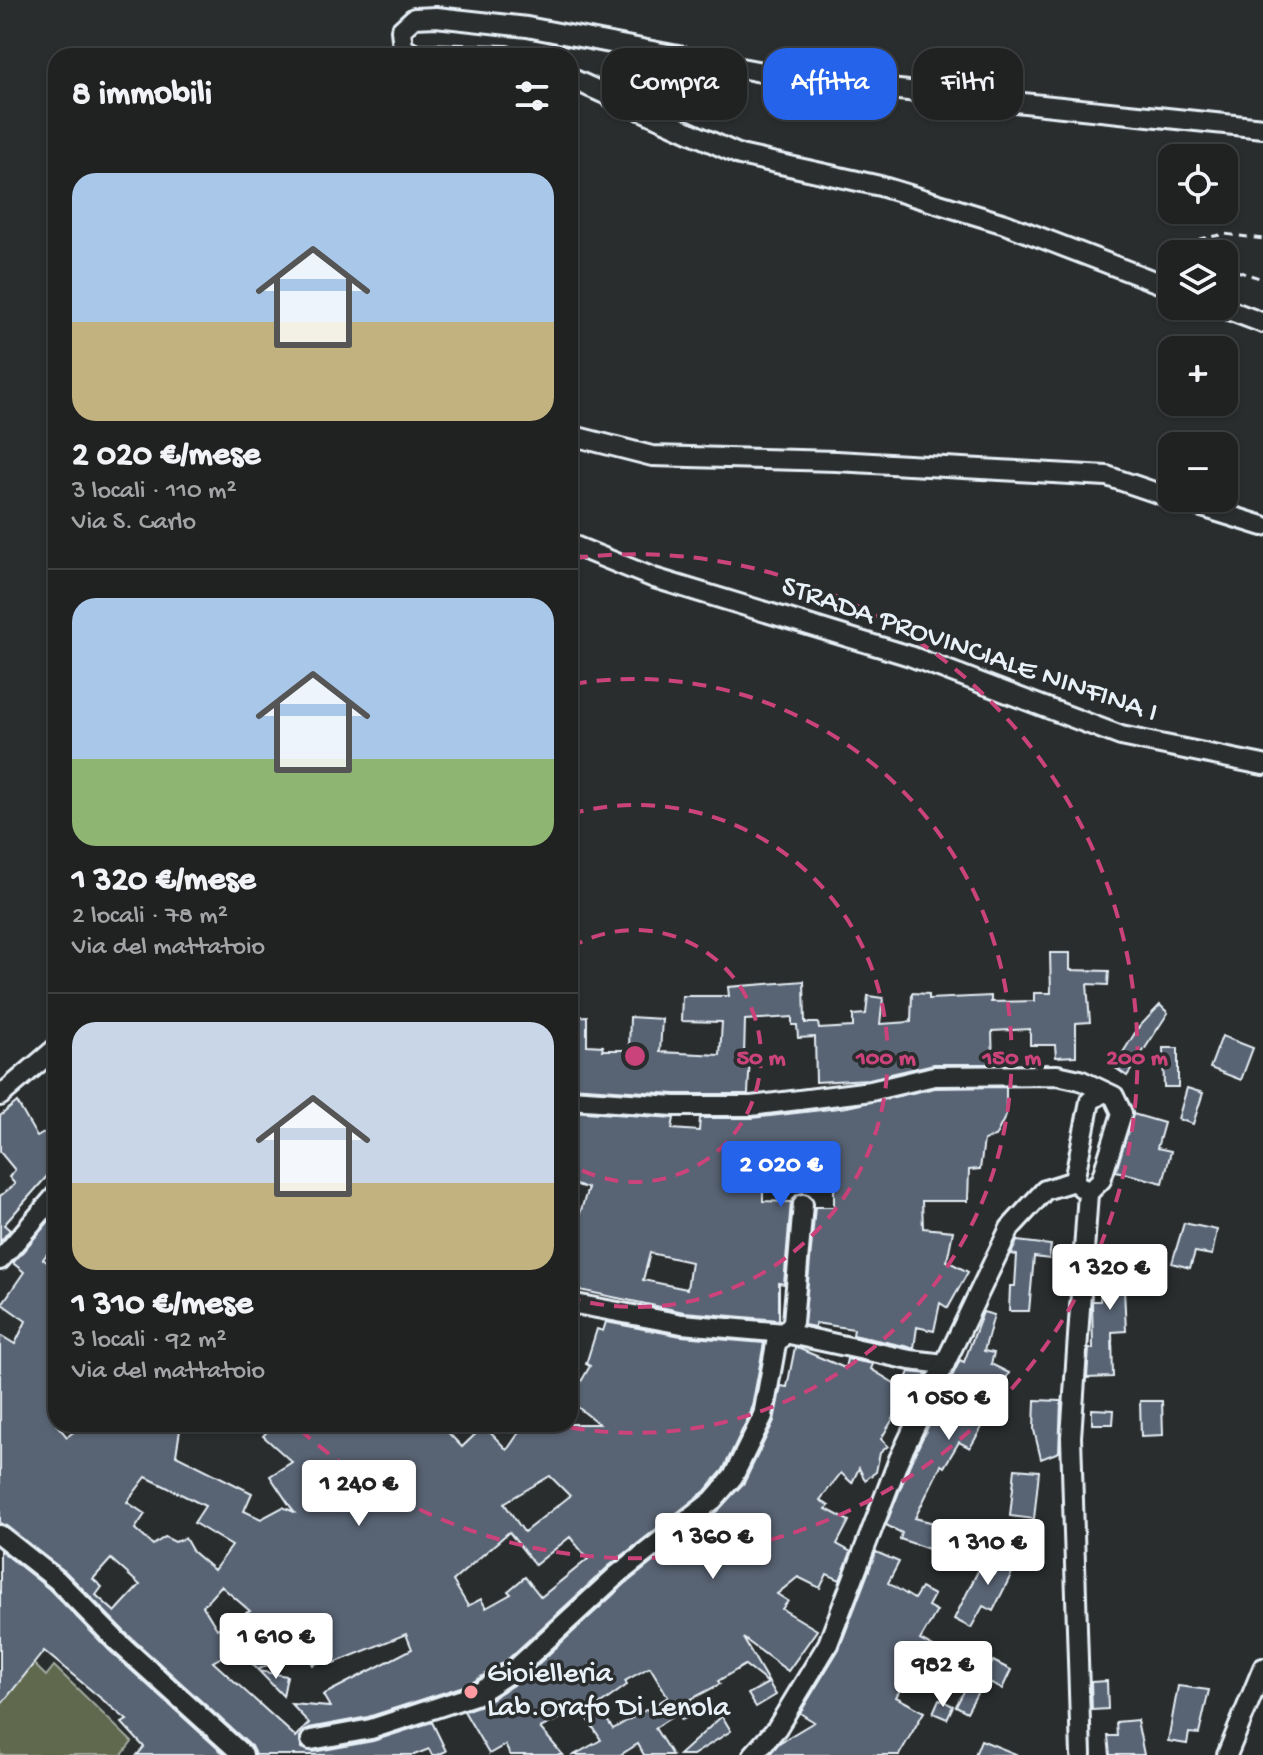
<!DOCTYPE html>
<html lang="it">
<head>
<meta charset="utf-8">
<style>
	:root { --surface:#202222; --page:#2d2f2f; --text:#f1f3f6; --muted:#a2a4a5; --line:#3d3f40; --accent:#2563eb }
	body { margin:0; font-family:"Gochi Hand",sans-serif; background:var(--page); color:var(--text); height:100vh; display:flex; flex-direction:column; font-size:30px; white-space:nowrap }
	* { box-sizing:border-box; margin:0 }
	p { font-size:26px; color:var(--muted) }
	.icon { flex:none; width:44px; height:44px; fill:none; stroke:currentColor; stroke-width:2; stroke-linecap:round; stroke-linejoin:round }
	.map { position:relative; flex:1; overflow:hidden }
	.panel { position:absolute; left:48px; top:48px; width:530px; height:1384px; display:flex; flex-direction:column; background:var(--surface); border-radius:24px; box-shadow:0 2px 6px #0004,0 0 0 2px var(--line) }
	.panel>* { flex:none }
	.hud { position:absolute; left:602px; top:48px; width:540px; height:72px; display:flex; gap:16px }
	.fabs { position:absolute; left:1158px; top:144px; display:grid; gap:16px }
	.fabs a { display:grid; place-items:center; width:80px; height:80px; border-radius:16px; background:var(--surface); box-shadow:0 2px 6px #0004,0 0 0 2px var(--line); font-size:40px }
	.price { position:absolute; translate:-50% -68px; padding:0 18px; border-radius:8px; background:#fff; color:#222; font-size:26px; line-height:52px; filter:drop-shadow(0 2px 4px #0008) }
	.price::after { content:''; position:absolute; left:50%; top:48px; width:24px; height:18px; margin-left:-12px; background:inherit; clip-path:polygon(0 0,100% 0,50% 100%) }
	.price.active { background:var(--accent); color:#fff }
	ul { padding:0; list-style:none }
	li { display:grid; align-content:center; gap:16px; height:424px; padding:0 24px }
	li+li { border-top:2px solid var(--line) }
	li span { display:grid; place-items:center; height:248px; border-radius:24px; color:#555 }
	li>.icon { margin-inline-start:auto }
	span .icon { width:144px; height:144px; fill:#fffc; stroke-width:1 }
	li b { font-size:34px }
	h2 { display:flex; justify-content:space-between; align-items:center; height:96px; padding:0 24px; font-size:34px }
	.chip { padding:0 28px; border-radius:24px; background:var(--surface); box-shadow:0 2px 6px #0004,0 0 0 2px var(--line); font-size:28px; line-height:72px }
	.chip.active { background:var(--accent); color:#fff }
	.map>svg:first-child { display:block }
</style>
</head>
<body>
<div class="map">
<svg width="1263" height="1755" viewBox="0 0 1263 1755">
	<rect width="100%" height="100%" fill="#2a2d2e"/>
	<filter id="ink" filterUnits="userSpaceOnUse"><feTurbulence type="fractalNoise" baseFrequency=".0125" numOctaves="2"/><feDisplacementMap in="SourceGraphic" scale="16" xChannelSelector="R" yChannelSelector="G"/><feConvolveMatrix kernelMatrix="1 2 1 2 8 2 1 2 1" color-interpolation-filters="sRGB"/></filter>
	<g filter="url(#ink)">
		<path fill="#60674d" stroke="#a4aca2" stroke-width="2" d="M0 1631 46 1676 54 1666 132 1742 122 1755H0Z"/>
		<g fill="#586373" stroke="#e8f1f8" stroke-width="2" fill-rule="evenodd">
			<path d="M1050 953H1070V970L1109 971 1108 985 1087 984 1090 1022 1076 1023V1056L1056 1057 1055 1045H1030V1029L992 1031 993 1064H934L869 1079 816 1082 815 1037 798 1038 797 1025H792V1017L745 1020 744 1056H750L748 1094H675L570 1087V1017L587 1016V1045L603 1046 602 1050H629L630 1017 662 1019 660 1052 720 1055 722 1022 681 1021 682 996H729L728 987 804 981 805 1023H818L819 1029 853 1027V1015L866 1014 868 996 883 998 880 1024 911 1022 912 993 929 994V999L991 996V1002L1034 1001V993H1051Z"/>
			<path d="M1160 1005 1168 1013 1127 1076 1114 1067 1138 1028Z"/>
			<path d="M1222 1036 1253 1048 1241 1080 1210 1068Z"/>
			<path d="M1163 1048H1178V1087H1164Z"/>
			<path d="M1006 1087V1115L995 1137 984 1140 980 1169 969 1170 968 1201H922L923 1228 953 1231 947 1261 968 1272 948 1308 940 1303 934 1331 917 1327 914 1348 853 1335 854 1329 815 1323V1327L804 1325 815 1207H834V1169L763 1172V1201L791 1202 784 1284 779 1283V1320L684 1312 570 1288V1228L575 1229 588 1188 570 1184V1111L674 1118 672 1129 699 1131 700 1118H752L847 1107 935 1088ZM650 1253 691 1262 687 1289 643 1280Z"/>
			<path d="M1187 1088 1203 1093 1193 1124 1178 1119Z"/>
			<path d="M17 1102 37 1137 56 1126V1166L4 1225 10 1230 0 1242V1196L15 1184 9 1177 15 1170 0 1152V1116Z"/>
			<path d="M1133 1114 1164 1123 1157 1148 1171 1151 1163 1183 1116 1171Z"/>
			<path d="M56 1213V1243L43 1259 56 1269V1424L67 1437 84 1424H181L176 1455 252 1493 244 1511 261 1519 283 1507 294 1512 270 1476 292 1462 263 1436 274 1424H330L334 1432 351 1424H440L462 1447 484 1426 507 1450 525 1424H599L570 1401 590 1366 586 1364 597 1329 603 1331 606 1322 681 1336 764 1343 751 1412 723 1470 705 1491 609 1566 507 1660 470 1684 368 1717 309 1728 300 1737 302 1748 313 1752 373 1741 432 1722 446 1751 438 1755H432L429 1749 414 1755H255L251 1746 126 1633 66 1572 0 1523V1335L15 1344 26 1321 2 1304 24 1272 13 1263ZM550 1476 570 1496 524 1532 504 1503ZM146 1477 205 1506 194 1523 232 1546 214 1570 193 1552 185 1538 175 1542 165 1537 153 1545 135 1529 145 1514 127 1502ZM509 1532 535 1565 570 1537 588 1559 541 1597 525 1577 508 1591 511 1594 486 1608 481 1599 468 1606 453 1581ZM111 1559 140 1585 115 1612 96 1595 102 1587 93 1579ZM221 1586 250 1611 217 1629 203 1606ZM297 1628 313 1665 331 1657 334 1663 406 1634 412 1649 323 1695 330 1707 291 1704 309 1723 296 1737 213 1662 237 1648 258 1670 292 1652Z"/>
			<path d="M1184 1223 1217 1230 1212 1255 1195 1252 1190 1268 1172 1263Z"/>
			<path d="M1017 1241 1051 1245 1049 1259 1034 1257 1029 1311H1009L1010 1286H1015L1017 1255 1011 1254Z"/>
			<path d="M1136 1248V1271H1130L1129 1289H1124L1126 1331 1112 1332 1113 1377 1087 1378 1089 1349H1093L1092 1301H1100L1103 1262 1116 1263V1249Z"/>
			<path d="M983 1312 994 1315 984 1351 994 1353 991 1364 1009 1373 1003 1384 1004 1389 970 1448 959 1442 944 1467 941 1465 915 1518 965 1531 951 1562 936 1556 938 1552 900 1539 902 1533 886 1525 910 1464 960 1360 964 1362Z"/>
			<path d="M795 1347 845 1368 847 1359 873 1364 871 1369 909 1392 881 1439 888 1446 880 1453 876 1472 865 1480 859 1468 852 1483 841 1473 820 1500 829 1506 826 1509 849 1521 837 1544 851 1552 840 1580 827 1574 820 1588 798 1577 777 1594 788 1601 782 1609 817 1630 788 1671 743 1638 776 1695 756 1707 748 1694 768 1683 745 1665 718 1681 720 1684 686 1702 693 1714 682 1720 678 1713 655 1728 672 1755H644L638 1744 620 1755H574L601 1740 581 1708 540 1728 563 1755H510L505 1745 489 1754 464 1711 481 1705 521 1680 625 1584 691 1532 699 1542 720 1521 713 1515 744 1483 774 1421 781 1386 787 1387ZM650 1667 668 1697 613 1729 598 1706 627 1685 625 1681Z"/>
			<path d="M909 1372 927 1374 917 1393 902 1387Z"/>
			<path d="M1035 1400 1061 1401 1059 1452 1041 1459 1034 1430Z"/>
			<path d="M1140 1401H1162L1163 1435 1141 1436Z"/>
			<path d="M1092 1409 1114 1410 1113 1424H1092Z"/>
			<path d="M1015 1469 1039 1471 1034 1519 1010 1516Z"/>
			<path d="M1007 1542 1024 1549 993 1611 983 1606 971 1628 954 1619 980 1567 994 1574Z"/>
			<path d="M0 1550 49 1589 110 1651 225 1755H137L144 1747 122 1723 127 1720 44 1651 0 1706Z"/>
			<path d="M876 1552 899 1562 888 1583 914 1599 921 1588 934 1595 928 1606 937 1611 920 1640 954 1658 938 1687 910 1672 896 1697 924 1712 899 1755H769L779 1743 814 1722 800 1713 839 1649Z"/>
			<path d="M993 1661 1011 1670 1002 1689 983 1680Z"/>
			<path d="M259 1671 287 1676 283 1696Z"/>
			<path d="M970 1680 981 1686 967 1712 956 1706Z"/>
			<path d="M1107 1681 1108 1709 1092 1710 1091 1682Z"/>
			<path d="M1178 1686 1209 1690 1199 1734 1189 1733 1187 1744 1168 1741Z"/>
			<path d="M939 1699 953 1706 947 1719 933 1713Z"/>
			<path d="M722 1716 731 1731 693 1755H679Z"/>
			<path d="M1137 1720 1144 1755H1110L1108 1736H1117L1116 1722Z"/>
			<path d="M981 1740 1016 1754 1015 1755H975Z"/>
		</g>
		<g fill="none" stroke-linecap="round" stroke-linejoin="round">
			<defs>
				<g id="minor">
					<path d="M506 56 415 54 403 48 401 30 414 18 436 17 527 27 803 80 1263 128"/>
					<path d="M570 78 740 155 880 186 1005 224 1172 288"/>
					<path d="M1218 306 1263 323"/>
					<path d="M570 435 652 456 836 461 1107 476 1172 498"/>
					<path d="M1173 498 1263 526"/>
					<path d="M570 544 654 578 910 656 1121 736 1263 765"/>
					<path d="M0 1096 56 1048"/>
					<path d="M570 1099 675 1106H751L871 1091 934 1076 1057 1075 1080 1080 1114 1096 1122 1113 1101 1180 1088 1193"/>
					<path d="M1082 1188 1074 1181 1090 1101 1104 1092"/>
					<path d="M0 1260 56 1195"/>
					<path d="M570 1303 682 1324 785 1333 910 1360 945 1364"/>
					<path d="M0 1535 57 1580 118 1642 243 1755"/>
					<path d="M311 1740 371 1729 475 1695 514 1670 617 1575 713 1500 733 1477 763 1416 776 1344 793 1322 803 1204"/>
					<path d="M753 1755 777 1728 828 1644 899 1459 1010 1228 1045 1190 1074 1181"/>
					<path d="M1081 1755 1071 1437 1088 1193"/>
					<path d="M1227 1755 1263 1668"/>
				</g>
			</defs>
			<use href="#minor" stroke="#e8f1f8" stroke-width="24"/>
			<g stroke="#e8f1f8" stroke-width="3" stroke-dasharray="8 6" stroke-linecap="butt">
				<path d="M1196 254 1200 239 1225 234 1263 239"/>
				<path d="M1224 267 1263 279"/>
			</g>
			<use href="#minor" stroke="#2a2d2e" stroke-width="18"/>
		</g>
	</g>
	<g fill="none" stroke="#ca437a" stroke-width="4" stroke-dasharray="14 10">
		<path d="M570 948A126 126 0 1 1 570 1164"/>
		<path d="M570 814A251 251 0 1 1 570 1298"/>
		<path d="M573 684A377 377 0 1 1 553 1424"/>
		<path d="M574 558A502 502 0 1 1 296 1426"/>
	</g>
	<circle fill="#ff9aa2" stroke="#2a2d2e" stroke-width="3" cx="471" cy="1692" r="8"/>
	<g text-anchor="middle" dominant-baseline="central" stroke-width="7" stroke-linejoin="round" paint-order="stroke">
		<g font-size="30" fill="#e8f1f8" stroke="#2a2d2e">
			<text transform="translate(969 651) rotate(19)">STRADA PROVINCIALE NINFINA I</text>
		</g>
		<g font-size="30" fill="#e8f1f8" stroke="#2a2d2e" text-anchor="start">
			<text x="487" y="1675">Gioielleria<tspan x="487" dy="34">Lab.Orafo Di Lenola</tspan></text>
		</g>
	</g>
	<circle cx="635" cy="1056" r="12" fill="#ca437a" stroke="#2a2d2e" stroke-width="4"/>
	<g font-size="24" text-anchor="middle" font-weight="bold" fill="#ca437a" stroke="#2a2d2e" stroke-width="7" stroke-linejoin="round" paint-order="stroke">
		<text x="761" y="1064">50 m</text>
		<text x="886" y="1064">100 m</text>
		<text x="1012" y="1064">150 m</text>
		<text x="1137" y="1064">200 m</text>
	</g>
</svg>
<div class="fabs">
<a><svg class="icon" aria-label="locate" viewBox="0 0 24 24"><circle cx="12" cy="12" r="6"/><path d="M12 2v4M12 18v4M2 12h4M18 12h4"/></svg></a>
<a><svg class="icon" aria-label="layers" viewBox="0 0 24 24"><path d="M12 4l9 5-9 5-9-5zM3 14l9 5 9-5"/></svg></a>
<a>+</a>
<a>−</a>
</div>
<b class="price active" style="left:781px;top:1209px">2 020 €</b>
<b class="price" style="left:1110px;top:1312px">1 320 €</b>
<b class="price" style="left:949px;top:1442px">1 050 €</b>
<b class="price" style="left:359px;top:1528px">1 240 €</b>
<b class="price" style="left:713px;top:1581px">1 360 €</b>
<b class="price" style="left:988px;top:1587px">1 310 €</b>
<b class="price" style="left:276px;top:1681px">1 610 €</b>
<b class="price" style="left:943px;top:1709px">982 €</b>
<div class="hud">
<a class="chip">Compra</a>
<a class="chip active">Affitta</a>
<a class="chip">Filtri</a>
</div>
<section class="panel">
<h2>8 immobili<svg class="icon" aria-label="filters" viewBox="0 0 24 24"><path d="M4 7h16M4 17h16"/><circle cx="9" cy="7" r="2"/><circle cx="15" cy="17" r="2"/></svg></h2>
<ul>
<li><span style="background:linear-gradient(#a9c7e8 60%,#c2b280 0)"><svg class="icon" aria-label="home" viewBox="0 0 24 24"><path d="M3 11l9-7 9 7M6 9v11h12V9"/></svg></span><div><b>2 020 €/mese</b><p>3 locali · 110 m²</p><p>Via S. Carlo</p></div></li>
<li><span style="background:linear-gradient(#a9c7e8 65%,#8fb573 0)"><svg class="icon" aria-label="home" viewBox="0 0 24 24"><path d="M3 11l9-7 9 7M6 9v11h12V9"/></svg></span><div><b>1 320 €/mese</b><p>2 locali · 78 m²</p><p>Via del mattatoio</p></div></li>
<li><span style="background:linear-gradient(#c9d6e8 65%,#c2b280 0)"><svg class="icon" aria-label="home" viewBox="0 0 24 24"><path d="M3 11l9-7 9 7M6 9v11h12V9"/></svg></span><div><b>1 310 €/mese</b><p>3 locali · 92 m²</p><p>Via del mattatoio</p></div></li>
</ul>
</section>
</div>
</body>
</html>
